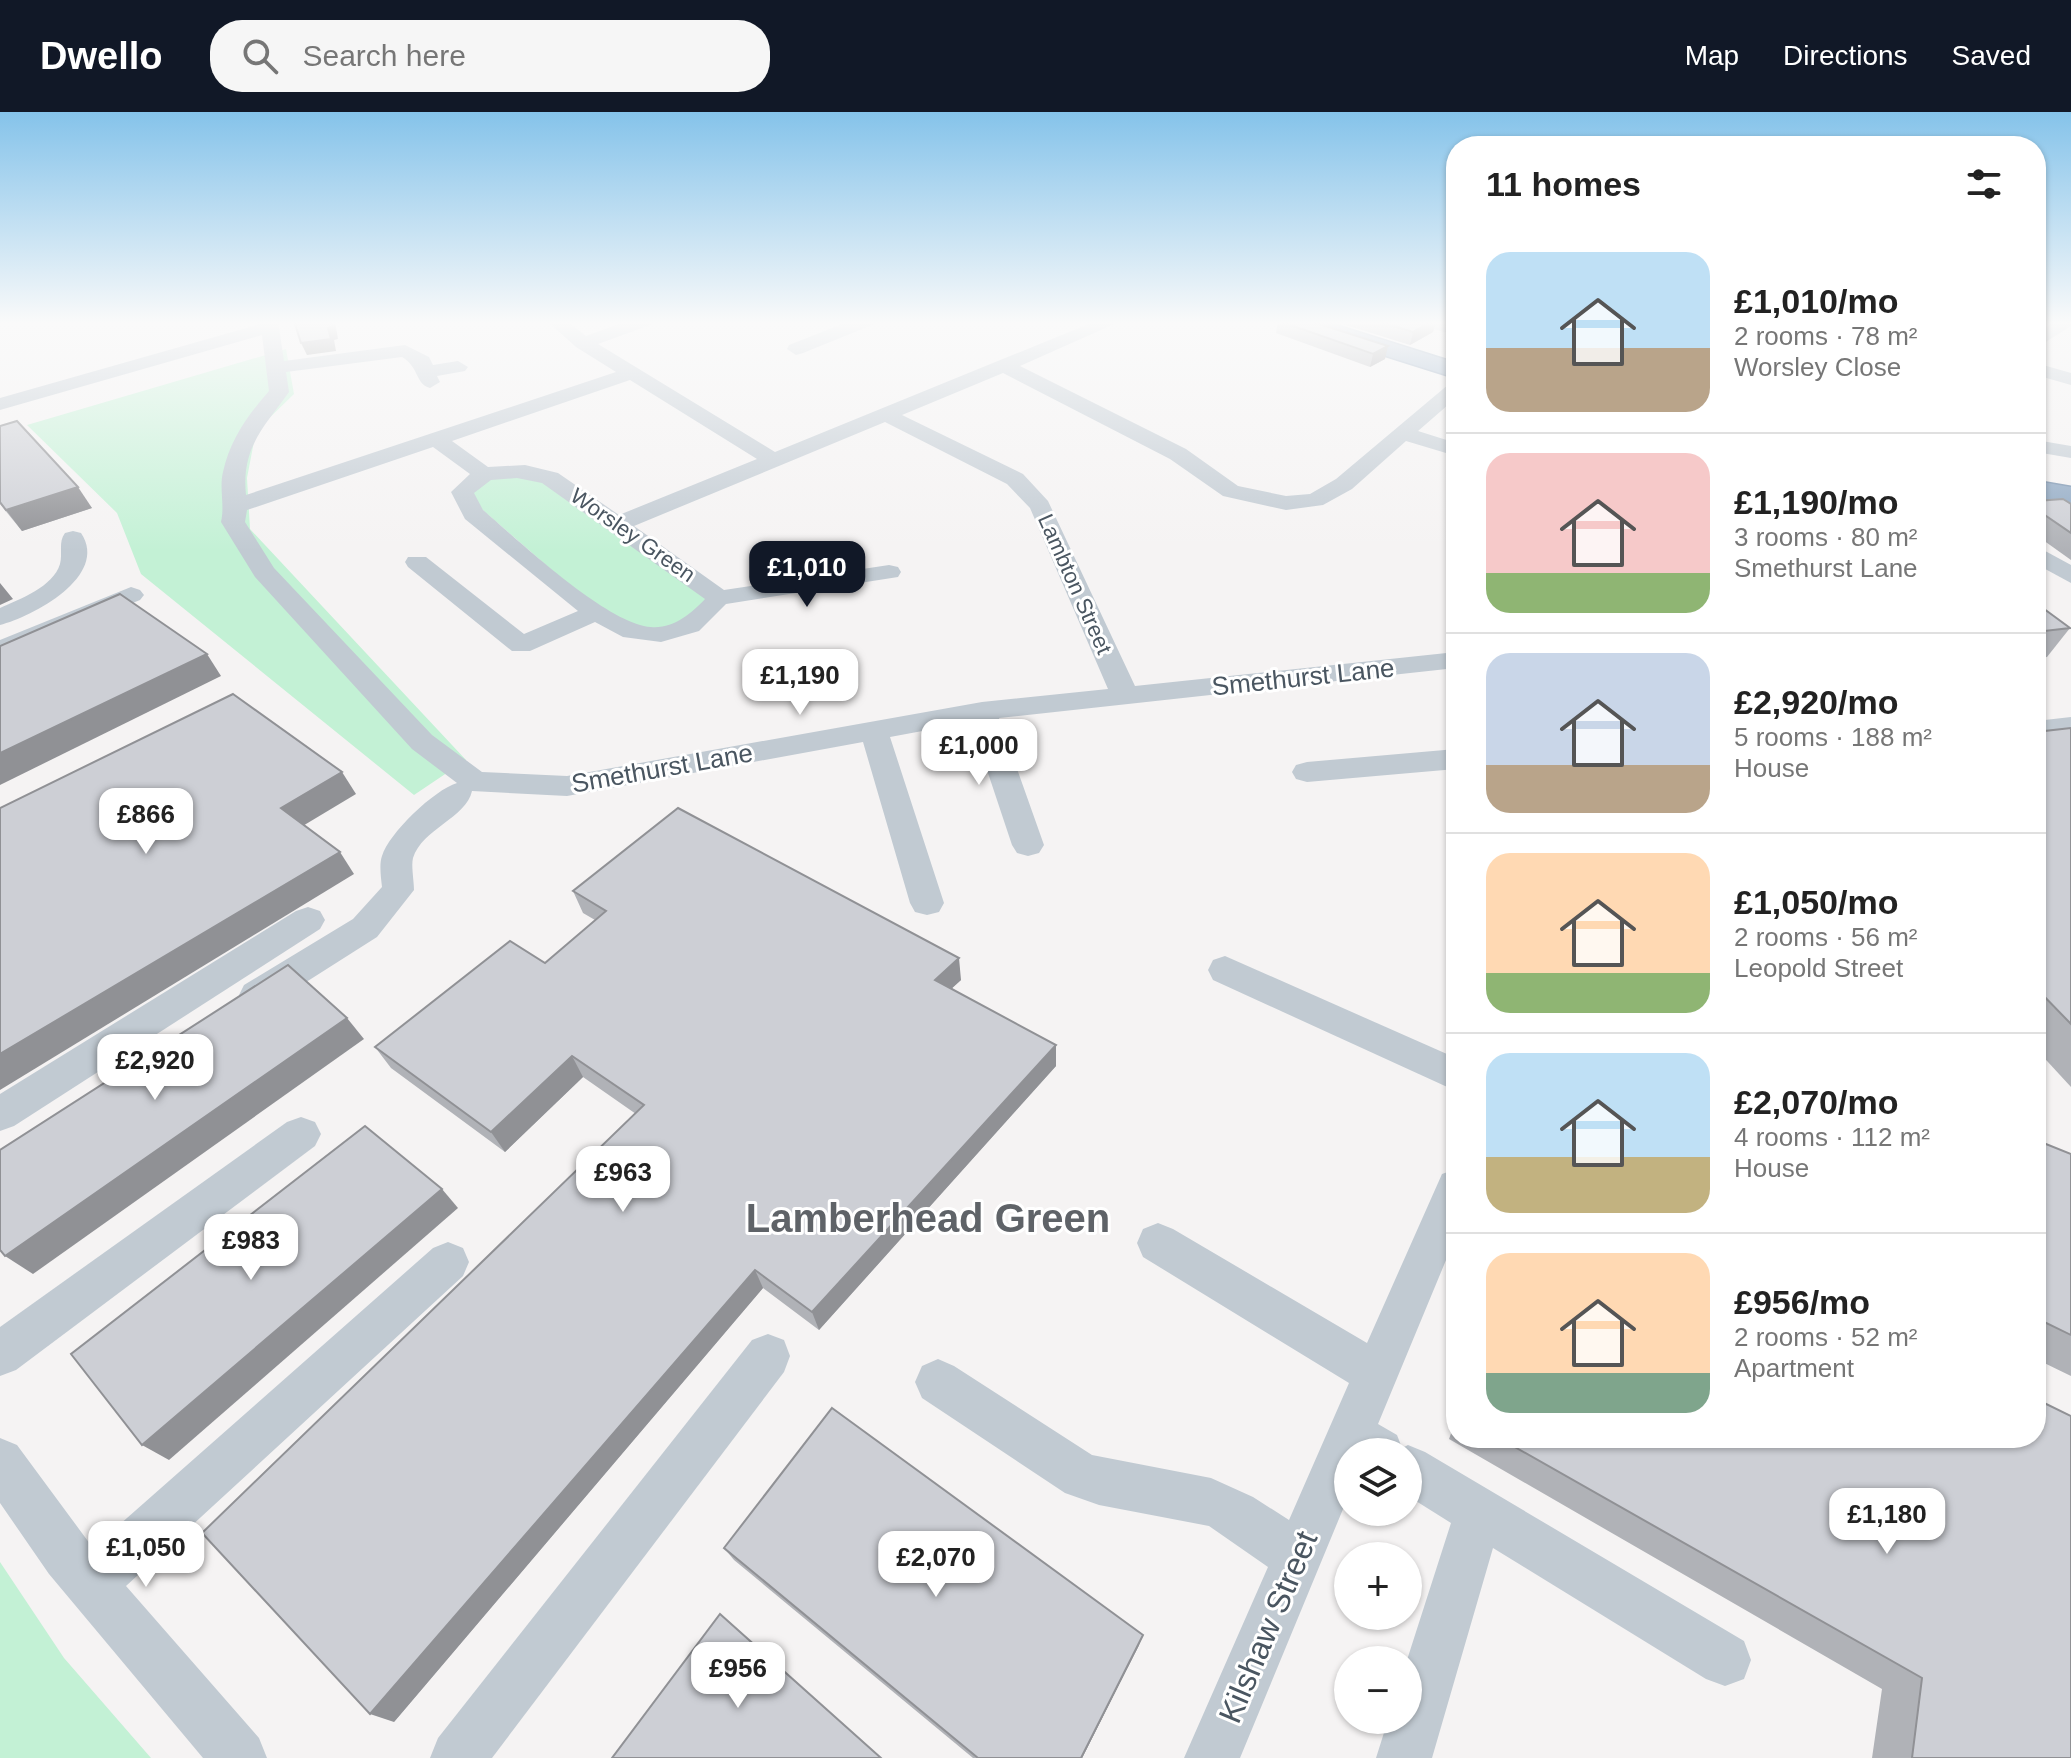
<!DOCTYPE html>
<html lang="en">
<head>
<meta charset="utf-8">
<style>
	:root { --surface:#fff; --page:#f6f6f6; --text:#222; --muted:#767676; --line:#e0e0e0; --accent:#111827 }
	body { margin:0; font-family:Helvetica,sans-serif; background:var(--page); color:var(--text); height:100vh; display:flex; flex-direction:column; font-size:30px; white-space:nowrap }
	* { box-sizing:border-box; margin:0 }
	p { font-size:26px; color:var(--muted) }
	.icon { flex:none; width:44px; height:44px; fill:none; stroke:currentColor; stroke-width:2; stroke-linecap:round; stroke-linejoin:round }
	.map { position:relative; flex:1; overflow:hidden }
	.panel { position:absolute; left:1446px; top:24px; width:600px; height:1312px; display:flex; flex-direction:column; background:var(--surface); border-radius:32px; box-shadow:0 2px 6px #0004 }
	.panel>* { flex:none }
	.fabs { position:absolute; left:1334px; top:1326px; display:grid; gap:16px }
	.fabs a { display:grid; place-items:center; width:88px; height:88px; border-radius:50%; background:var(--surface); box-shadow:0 2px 6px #0004; font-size:40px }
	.price { position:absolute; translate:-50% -68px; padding:0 18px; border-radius:16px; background:#fff; color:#222; font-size:26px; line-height:52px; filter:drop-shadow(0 2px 4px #0008) }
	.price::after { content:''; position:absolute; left:50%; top:48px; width:24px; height:18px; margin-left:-12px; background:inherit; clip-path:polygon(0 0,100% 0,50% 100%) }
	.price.on { background:var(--accent); color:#fff }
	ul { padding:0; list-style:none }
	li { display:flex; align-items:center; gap:24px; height:200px; padding:0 40px }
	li+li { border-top:2px solid var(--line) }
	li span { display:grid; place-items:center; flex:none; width:224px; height:160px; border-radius:24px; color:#555 }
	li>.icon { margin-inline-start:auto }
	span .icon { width:96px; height:96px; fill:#fffc; stroke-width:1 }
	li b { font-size:34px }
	h2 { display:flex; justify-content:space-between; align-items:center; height:96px; padding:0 40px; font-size:34px }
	header { display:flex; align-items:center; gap:48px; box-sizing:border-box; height:112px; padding:0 40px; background:var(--accent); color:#fff }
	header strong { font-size:38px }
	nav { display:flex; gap:44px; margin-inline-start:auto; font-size:28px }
	.search { width:560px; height:72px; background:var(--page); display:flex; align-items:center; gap:20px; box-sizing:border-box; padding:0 28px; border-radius:32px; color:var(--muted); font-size:30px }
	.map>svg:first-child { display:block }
</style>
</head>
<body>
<header>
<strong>Dwello</strong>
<div class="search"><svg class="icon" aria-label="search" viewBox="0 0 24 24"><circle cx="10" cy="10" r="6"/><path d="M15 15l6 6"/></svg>Search here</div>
<nav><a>Map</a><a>Directions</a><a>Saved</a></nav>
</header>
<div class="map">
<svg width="2071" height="1646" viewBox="0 0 2071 1646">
	<rect width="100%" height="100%" fill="#f5f3f3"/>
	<g fill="#c3f1d5">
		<path d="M286 237 294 282 256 319 247 366 250 417 466 648 414 683 141 462 117 401 27 313Z"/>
		<path d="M530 359 706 474 708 500 649 523 614 512 462 380 484 362Z"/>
		<path d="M0 1450 64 1546 151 1646H0Z"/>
	</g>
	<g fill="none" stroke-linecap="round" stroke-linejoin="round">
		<defs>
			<g id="highway">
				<path d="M1287 209H1323L1456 251V266L1291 214Z"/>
				<path d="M2036 369 2071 375V393L2036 387Z"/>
			</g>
		</defs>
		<use href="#highway" stroke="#7690ad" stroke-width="3"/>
		<g fill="#c1cad2" fill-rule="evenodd">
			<path d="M260 209H278L284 249 405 233 429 245 433 253 458 249 468 255 465 259 437 264 440 270 430 276C415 272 420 256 402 245L286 260 289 280C264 315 241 336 246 383L616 260 576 235 547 209H567L586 224 627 209H653L650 213 598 232 775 340 1096 209H1121L1020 254 1186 337 1238 374 1286 384 1310 382 1336 367 1449 272 1456 270V286L1418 319 1456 331V344L1406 329 1352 377 1323 393 1286 398 1223 384 1170 347 1003 261 902 303 1023 362 1048 389 1135 574 1456 540V556L999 606 1044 733 1039 741 1028 744 1017 741 1012 733 971 610 890 625 944 791 939 800 927 803 915 800 910 791 863 630 567 684 472 679C466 706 422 717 413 746 411 754 414 769 414 778L377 825 270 893 257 897 244 893 239 883 244 873 353 807 382 775C381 766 379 752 382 744 389 721 434 678 457 671L412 637 255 465 221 410C225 393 219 376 223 360 230 328 248 303 269 279L262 223 0 298V286L260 212ZM630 268 757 347 619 403 558 361 525 353 488 355 452 329ZM885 310 1007 372 1030 396 1108 577 982 590 567 664 482 660 432 623 274 456 245 410 247 398 433 335 470 362 451 380 465 407 578 499 524 522 426 445H408L405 450 408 455 512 539H530L595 510 623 525 661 530 699 519 726 492 898 465 901 460 898 455 889 453 724 478 634 414ZM517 366 542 371 705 487C691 502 673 517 651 515 607 512 518 428 483 398L474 381 491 368Z"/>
			<path d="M850 209H875L872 213 803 241 796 243 787 237 789 233Z"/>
			<path d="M1415 209 1456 212V223L1418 213Z"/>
			<path d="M2055 209H2071V214L2036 236V222Z"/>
			<path d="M2036 251 2071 261V273L2036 263Z"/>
			<path d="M2036 328 2071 334V346L2036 340Z"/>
			<path d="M73 419 81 421C110 464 32 505 0 513V496C20 487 53 475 60 452 63 441 58 430 65 421Z"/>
			<path d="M2036 434 2071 453V471L2036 452Z"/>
			<path d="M131 475 140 478 144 483 140 488 0 545V528Z"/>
			<path d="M2071 605V623L2036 627V609Z"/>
			<path d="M1456 637V657L1307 670 1296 667 1292 660 1296 653 1307 650Z"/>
			<path d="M308 795 320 799 325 808 320 817 14 1014 0 1019V982L296 799Z"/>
			<path d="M1225 844 1456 946V979L1213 868 1208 858 1213 848Z"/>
			<path d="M301 1005 315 1010 321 1022 315 1034 16 1258 0 1264V1215L287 1010Z"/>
			<path d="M1456 1057V1124L1378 1312 1397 1323 1402 1336 1408 1333 1425 1340 1744 1529 1751 1548 1744 1567 1725 1574 1706 1567 1493 1436 1432 1646H1376L1388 1608H1408L1407 1548 1451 1411 1408 1384V1340H1348V1385L1240 1646H1184L1268 1455 1209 1414 1099 1393 1065 1381 922 1286 915 1270 922 1254 938 1247 954 1254 1092 1343 1211 1366 1253 1385 1289 1408 1349 1271 1143 1145 1137 1131 1143 1117 1158 1111 1173 1117 1367 1231 1442 1062Z"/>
			<path d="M448 1130 463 1136 469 1150 463 1164 126 1474 259 1626 267 1646H203L49 1462 0 1391V1326L17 1333 93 1436 433 1136Z"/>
			<path d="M768 1222 784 1228 790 1244 784 1260 492 1646H430L438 1626 752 1228Z"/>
		</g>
		<use href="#highway" fill="#8ba5c1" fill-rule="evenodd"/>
	</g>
	<g fill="#b0b2b7">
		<path d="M1278 209 1385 247 1370 255 1276 221Z"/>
		<path d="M1333 209H1436L1433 220 1410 233Z"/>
		<path d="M0 314 92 396 22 419 0 392Z"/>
		<path d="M2036 389 2071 392V448L2036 423Z"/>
		<path d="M2036 491 2070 516 2047 545 2036 547Z"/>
		<path d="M2071 616V975L2036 937V620Z"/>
		<path d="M573 779 961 868 952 876 1056 954 819 1218 763 1176 394 1610 636 1002 583 965 505 1040 391 956 375 935 545 851 595 808 583 801Z"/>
		<path d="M2036 1028 2071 1042V1264L2036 1247Z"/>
		<path d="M1456 1308V1326H2036L2071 1646H1872L1882 1577 1449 1327Z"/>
		<path d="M724 1436 1139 1533 1082 1646H973L734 1448Z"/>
	</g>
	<g fill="#909195">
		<path d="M134 209H147L136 212Z"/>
		<path d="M332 209H335L338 227 334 228 336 239 307 243 301 231Z"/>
		<path d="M1433 209H1436L1433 220 1410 233 1413 220Z"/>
		<path d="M1388 234 1385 247 1370 255 1373 242Z"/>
		<path d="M78 375 92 396 22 419 6 398Z"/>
		<path d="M0 471 13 487 0 493Z"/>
		<path d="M207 542 221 564 0 673V641Z"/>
		<path d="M342 660 356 682 296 718 281 696Z"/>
		<path d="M340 740 354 762 0 978V942Z"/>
		<path d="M959 846 961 868 938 889 935 868Z"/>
		<path d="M347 906 364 927 33 1162 5 1144Z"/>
		<path d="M1056 933V954L819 1218 812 1200Z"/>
		<path d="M572 944 583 965 505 1040 491 1020Z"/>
		<path d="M442 1077 458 1096 169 1348 142 1333Z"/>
		<path d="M755 1158 763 1176 394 1610 370 1602Z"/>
		<path d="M1143 1523 1139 1533 1082 1646H1081Z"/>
	</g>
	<g fill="#cdcfd5" stroke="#909195" stroke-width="2">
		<path d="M294 209H332L333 215 328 216 331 227 301 231Z"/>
		<path d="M1279 209H1310L1388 234 1373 242Z"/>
		<path d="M1377 209H1433L1413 220Z"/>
		<path d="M17 309 78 375 6 398 0 390V314Z"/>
		<path d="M2063 387 2071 392V421L2036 397V389Z"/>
		<path d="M120 482 207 542 0 641V534Z"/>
		<path d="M2036 491 2070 516 2036 520Z"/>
		<path d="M233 582 342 660 281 696 340 740 0 942V696Z"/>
		<path d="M2071 616V912L2036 876V620Z"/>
		<path d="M678 696 959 846 935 868 1056 933 812 1200 755 1158 370 1602 202 1421 644 993 572 944 491 1020 375 935 510 829 545 851 606 799 573 779Z"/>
		<path d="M288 853 347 906 5 1144 0 1138V1038Z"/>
		<path d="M365 1014 442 1077 142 1333 71 1242Z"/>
		<path d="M2036 1028 2071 1042V1223L2036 1206Z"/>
		<path d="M2036 1287 2071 1304V1646H1912L1922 1566 1499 1326H2036Z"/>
		<path d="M832 1296 1143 1523 1081 1646H978L724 1436Z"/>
		<path d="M720 1502 881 1646H612Z"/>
	</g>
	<linearGradient id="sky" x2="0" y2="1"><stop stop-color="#85c3ea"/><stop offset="0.48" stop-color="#fafafa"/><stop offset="1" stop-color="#fafafa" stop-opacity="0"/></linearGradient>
	<rect width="2071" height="439" fill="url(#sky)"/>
	<g text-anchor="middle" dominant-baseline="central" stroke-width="6" stroke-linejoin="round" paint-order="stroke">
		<g font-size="22" fill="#4a5661" stroke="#fff">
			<text transform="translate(633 423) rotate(35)">Worsley Green</text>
			<text transform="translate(1075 472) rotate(66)">Lambton Street</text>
		</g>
		<g font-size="26" fill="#4a5661" stroke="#fff">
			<text transform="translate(1303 565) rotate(-6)">Smethurst Lane</text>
			<text transform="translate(662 656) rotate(-10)">Smethurst Lane</text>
		</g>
		<g font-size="32" fill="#4a5661" stroke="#fff">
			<text transform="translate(1268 1515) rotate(-67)">Kilshaw Street</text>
		</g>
		<g font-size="40" font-weight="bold" fill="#5f6368" stroke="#fff">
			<text x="928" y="1106">Lamberhead Green</text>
		</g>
	</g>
</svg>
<div class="fabs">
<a><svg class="icon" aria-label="layers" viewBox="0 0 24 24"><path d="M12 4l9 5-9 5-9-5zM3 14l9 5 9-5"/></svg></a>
<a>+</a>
<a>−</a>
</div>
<b class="price on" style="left:807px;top:497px">£1,010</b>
<b class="price" style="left:800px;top:605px">£1,190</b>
<b class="price" style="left:979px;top:675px">£1,000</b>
<b class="price" style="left:146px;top:744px">£866</b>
<b class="price" style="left:155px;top:990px">£2,920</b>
<b class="price" style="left:623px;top:1102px">£963</b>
<b class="price" style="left:251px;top:1170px">£983</b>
<b class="price" style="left:1887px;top:1444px">£1,180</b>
<b class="price" style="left:146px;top:1477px">£1,050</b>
<b class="price" style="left:936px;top:1487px">£2,070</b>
<b class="price" style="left:738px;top:1598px">£956</b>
<section class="panel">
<h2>11 homes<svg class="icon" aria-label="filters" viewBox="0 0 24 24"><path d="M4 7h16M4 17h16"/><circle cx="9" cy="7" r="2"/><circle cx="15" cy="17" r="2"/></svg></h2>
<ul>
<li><span style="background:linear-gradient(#bfe0f5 60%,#b9a48a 0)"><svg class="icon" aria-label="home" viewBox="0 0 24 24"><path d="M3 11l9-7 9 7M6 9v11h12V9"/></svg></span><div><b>£1,010/mo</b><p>2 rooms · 78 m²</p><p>Worsley Close</p></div></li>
<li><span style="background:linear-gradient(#f6c9c9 75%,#8fb573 0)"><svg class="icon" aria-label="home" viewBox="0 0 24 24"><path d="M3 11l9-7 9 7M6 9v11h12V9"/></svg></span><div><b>£1,190/mo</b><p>3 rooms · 80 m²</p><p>Smethurst Lane</p></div></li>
<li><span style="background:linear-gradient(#c9d6e8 70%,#b9a48a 0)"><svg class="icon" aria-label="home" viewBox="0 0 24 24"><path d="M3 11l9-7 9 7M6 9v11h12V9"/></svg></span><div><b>£2,920/mo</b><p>5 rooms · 188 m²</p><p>House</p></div></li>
<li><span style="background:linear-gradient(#ffd9b3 75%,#8fb573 0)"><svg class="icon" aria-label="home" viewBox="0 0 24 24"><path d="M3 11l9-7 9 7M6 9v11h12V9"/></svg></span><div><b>£1,050/mo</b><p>2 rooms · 56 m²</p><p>Leopold Street</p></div></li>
<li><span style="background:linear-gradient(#bfe0f5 65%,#c2b280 0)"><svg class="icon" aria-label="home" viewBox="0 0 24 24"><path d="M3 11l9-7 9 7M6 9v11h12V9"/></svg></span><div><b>£2,070/mo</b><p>4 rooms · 112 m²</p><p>House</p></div></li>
<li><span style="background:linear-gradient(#ffd9b3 75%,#7fa58c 0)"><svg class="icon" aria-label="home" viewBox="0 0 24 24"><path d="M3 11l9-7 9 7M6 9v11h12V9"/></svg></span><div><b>£956/mo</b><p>2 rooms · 52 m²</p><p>Apartment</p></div></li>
</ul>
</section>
</div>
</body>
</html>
